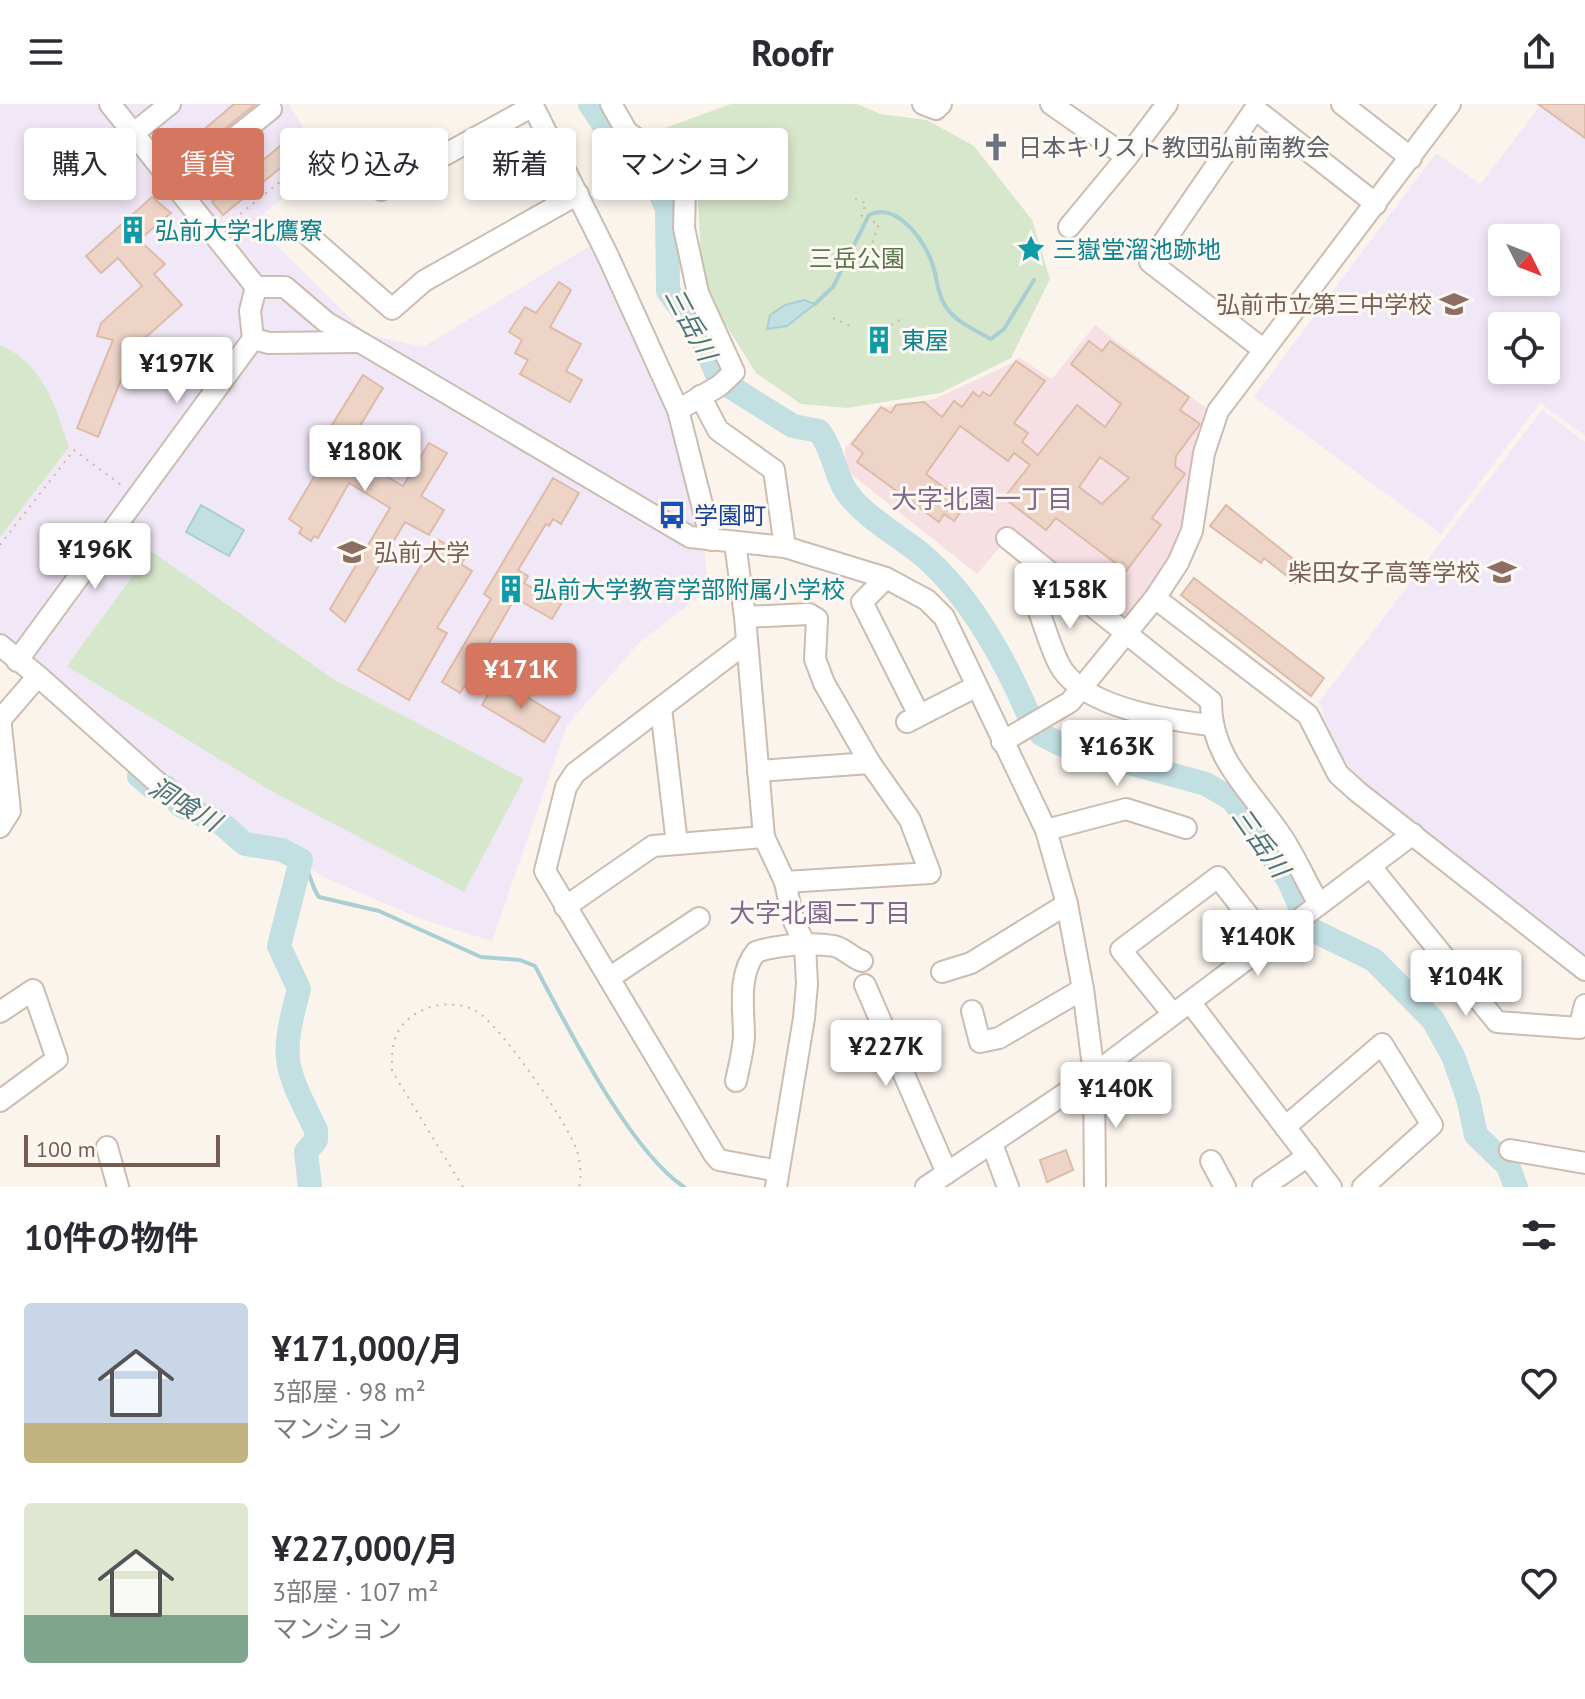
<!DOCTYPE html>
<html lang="ja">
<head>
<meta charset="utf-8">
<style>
	:root { --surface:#fff; --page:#f2f2f3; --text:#2b2b33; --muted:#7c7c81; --accent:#d57660 }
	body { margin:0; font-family:"PT Sans","Noto Sans JP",sans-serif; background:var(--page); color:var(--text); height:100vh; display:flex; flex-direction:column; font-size:30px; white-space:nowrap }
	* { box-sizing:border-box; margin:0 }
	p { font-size:26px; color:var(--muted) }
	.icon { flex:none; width:44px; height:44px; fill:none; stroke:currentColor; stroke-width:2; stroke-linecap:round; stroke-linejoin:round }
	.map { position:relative; height:1083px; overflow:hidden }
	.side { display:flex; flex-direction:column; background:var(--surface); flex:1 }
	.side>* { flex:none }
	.hud { position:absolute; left:24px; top:24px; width:800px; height:72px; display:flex; gap:16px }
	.needle { width:52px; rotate:132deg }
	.tools { position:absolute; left:1488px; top:120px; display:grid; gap:16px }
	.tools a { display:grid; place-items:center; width:72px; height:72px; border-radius:8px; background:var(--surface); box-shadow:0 4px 12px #0003; font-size:40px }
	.scale { position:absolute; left:24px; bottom:20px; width:196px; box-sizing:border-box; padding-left:8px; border:4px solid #735c51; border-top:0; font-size:22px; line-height:28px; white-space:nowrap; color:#735c51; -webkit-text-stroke:6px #fdf8f2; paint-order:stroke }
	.price { position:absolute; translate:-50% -68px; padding:0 18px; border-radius:8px; background:#fff; color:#222; font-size:26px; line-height:52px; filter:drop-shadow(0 2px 4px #0008) }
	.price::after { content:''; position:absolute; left:50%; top:48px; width:24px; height:18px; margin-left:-12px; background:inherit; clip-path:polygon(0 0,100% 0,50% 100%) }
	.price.current { background:var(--accent); color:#fff }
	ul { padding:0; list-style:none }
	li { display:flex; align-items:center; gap:24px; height:200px; padding:0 24px }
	li span { display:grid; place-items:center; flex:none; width:224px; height:160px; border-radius:8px; color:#555 }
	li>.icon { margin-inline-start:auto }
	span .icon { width:96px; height:96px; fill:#fffc; stroke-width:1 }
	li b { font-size:34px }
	h2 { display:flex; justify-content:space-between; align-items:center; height:96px; padding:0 24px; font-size:34px }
	.tag { padding:0 28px; border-radius:8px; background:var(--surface); box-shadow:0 4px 12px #0003; font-size:28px; line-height:72px }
	.tag.current { background:var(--accent); color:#fff }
	header { display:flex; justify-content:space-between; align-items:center; height:104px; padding:0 24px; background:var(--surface); font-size:36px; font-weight:700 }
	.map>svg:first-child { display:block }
</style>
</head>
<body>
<header><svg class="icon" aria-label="menu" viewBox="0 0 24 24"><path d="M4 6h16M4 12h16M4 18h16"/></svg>Roofr<svg class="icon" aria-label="share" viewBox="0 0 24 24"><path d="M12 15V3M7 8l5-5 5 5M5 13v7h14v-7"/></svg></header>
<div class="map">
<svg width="1585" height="1083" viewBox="0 0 1585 1083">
	<rect width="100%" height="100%" fill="#faf4ec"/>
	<g fill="#f1e8f7" fill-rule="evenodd">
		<path d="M0 0H288L327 59 253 118 366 230 423 243 593 140 672 308 700 412 709 485 639 539 567 621 492 837 421 815 325 774 176 684 0 535Z"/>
		<path d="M1541 1 1585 35V332L1540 299 1441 430 1254 293 1436 49 1480 80ZM1502 134H1546V178H1502ZM1502 222H1546V266H1502Z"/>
		<path d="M1542 306 1585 338V853L1352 671 1339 654 1319 598Z"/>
	</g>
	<path fill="#f7e0e4" d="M1095 221 1210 307 1203 319 1191 400 1177 446 1126 518 1015 425 977 470 846 366 845 344 880 304 935 295 1012 259 1018 253 1052 275Z"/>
	<g fill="#d7e7cb">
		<path d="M731 0H857L880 10 927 16 974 42 1032 116 1050 175 1011 254 940 289 847 304 801 300 756 269 721 213 702 168 697 82 651 29Z"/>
		<path d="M0 241C44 260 55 302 69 343L0 433Z"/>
		<path d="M151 447 333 575 524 675 464 788 273 688 67 562Z"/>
	</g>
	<g fill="#c2dfe2" stroke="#a9ced3" stroke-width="2">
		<path d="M804 196 815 200 787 222 767 225 770 211 785 201Z"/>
		<path d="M201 401 244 426 229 452 186 428Z"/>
	</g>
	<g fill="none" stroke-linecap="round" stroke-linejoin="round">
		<g stroke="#a9ced3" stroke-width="4">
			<path d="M815 200 833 183 869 111C897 97 926 138 933 162 938 177 937 190 946 203 957 219 975 226 991 235L1004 225 1034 176"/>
			<path d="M301 756C311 767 310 781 319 793L379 807 481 853 520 856 535 862C567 922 629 1046 684 1083"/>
		</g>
		<g stroke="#c2dfe2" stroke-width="24">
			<path d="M590 0 614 36 661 91 667 105 668 187 701 232 718 273"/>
			<path d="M729 282 793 322 819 327C836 349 834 377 854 397 875 420 903 434 926 454 971 494 1006 558 1029 612"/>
			<path d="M1041 630 1060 640 1206 680 1233 696 1289 777 1310 825 1374 856 1433 916 1453 952 1468 994 1476 1031 1508 1062 1516 1083"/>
			<path d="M139 672 152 683H166L180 701 221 719 245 740 282 746 301 756 279 842 299 885C280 956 284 961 316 1026V1036L306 1048 310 1083"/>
		</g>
	</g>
	<g fill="#edd4c6" stroke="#ddbba9" stroke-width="2" fill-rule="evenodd">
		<path d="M234 0H256L189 53 182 44Z"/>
		<path d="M1538 0H1585V34Z"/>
		<path d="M285 38 296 51 223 111 212 98Z"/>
		<path d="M152 93 171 109 139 136 165 160 154 170 182 201 136 242 126 266 131 269 127 278 121 276 98 333 77 324 113 236 97 232 101 219 142 182 118 154 101 169 86 152Z"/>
		<path d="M559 178 571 186 550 223 581 240 566 267 582 276 570 298 520 270 528 256 515 249 522 236 509 228 525 203 536 209Z"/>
		<path d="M1089 237 1102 247 1110 237 1189 293 1180 306 1200 320 1176 352 1175 362 1185 370 1152 414 1161 421 1126 467 1056 414 1046 426 1004 394 1030 361 1014 349 1008 357 960 322 926 370 966 400 954 417 944 410 939 418 857 358 863 349 852 340 881 303 891 309 896 301 924 298 942 313 954 297 962 303 973 288 979 293 983 288 990 292 1016 257 1045 277 1014 319 1028 329 1022 338 1038 351 1077 301 1105 323 1121 300 1071 260ZM1100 353 1129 374 1102 400 1079 383Z"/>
		<path d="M363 271 383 284 344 348 403 382 429 339 447 349 421 392 444 406 429 431 405 418 345 518 330 505 390 404 349 379 318 434 314 432 311 437 299 429 302 424 289 415 324 356 314 350Z"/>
		<path d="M553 374 579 389 561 420 553 415 549 422 546 420 518 466 528 472 524 479 561 500 552 515 515 494 484 548 486 550 460 589 442 578 491 495 484 490Z"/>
		<path d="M1226 401 1307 466 1297 480 1264 454 1261 459 1210 422Z"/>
		<path d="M437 435 466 452 461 460 472 467 437 524 447 529 409 596 358 566Z"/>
		<path d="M1194 474 1324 574 1311 592 1181 491Z"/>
		<path d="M497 575 560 613 544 638 482 601Z"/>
		<path d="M1066 1046 1073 1066 1047 1078 1040 1056Z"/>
	</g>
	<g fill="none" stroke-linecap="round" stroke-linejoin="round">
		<defs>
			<g id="minor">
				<path d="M110 0 256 183"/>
				<path d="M532 0 608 152 678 306 711 436"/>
				<path d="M611 0 627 28 653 46 685 86 684 124 698 189 734 268 719 282 678 306"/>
				<path d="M923 0 936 5 941 0"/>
				<path d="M1051 0 1127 53 1069 123"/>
				<path d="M1342 0 1411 54"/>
				<path d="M134 29 170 0"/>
				<path d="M1127 53 1167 0"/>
				<path d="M176 80 271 5"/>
				<path d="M381 86 533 2"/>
				<path d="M309 132 392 205 424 177 578 90"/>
				<path d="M256 183H285L326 218 690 433 785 443 886 474 927 496 944 513 1046 726 1067 800 1083 885 1094 970 1095 1083"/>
				<path d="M253 235 269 239 356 238"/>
				<path d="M1264 246 1150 158 1255 5 1376 100"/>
				<path d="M700 292 718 326 774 366 785 443"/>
				<path d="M1007 434 1211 597C1210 655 1253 688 1282 733 1296 754 1306 778 1319 800"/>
				<path d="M735 439 745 513 764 733 785 778 793 815 805 841 807 880 804 914 776 1083"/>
				<path d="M1052 470 1035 496C1043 517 1049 540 1059 560 1081 603 1167 616 1210 621"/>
				<path d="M886 474 862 498 919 611"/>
				<path d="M1155 494 1308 611 1338 670 1358 688 1585 866"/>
				<path d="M745 513 809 510 817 515 815 555 824 579 870 659 910 716 930 769 785 778"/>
				<path d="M747 538 575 669 566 683 545 767 714 1050 719 1056 778 1067"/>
				<path d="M0 541 38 572 1 615"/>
				<path d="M17 557 253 235 250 207 256 183"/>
				<path d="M38 572 158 679"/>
				<path d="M661 604 677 740"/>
				<path d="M0 613 10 707 0 723"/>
				<path d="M907 618 977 582"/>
				<path d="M1002 638 1070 598 1155 494 1178 459 1192 427 1204 349 1218 307 1450 0"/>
				<path d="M758 667 870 659"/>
				<path d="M1046 726 1126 705 1186 724"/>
				<path d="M1371 763 1497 918 1579 924 1585 901"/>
				<path d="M565 803 653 742 764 733"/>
				<path d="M942 868 971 859 1067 800"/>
				<path d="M609 874 699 814"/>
				<path d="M865 881 947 1069"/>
				<path d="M1190 898 1331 1083"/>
				<path d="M972 907 980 938 999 934 1083 885"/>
				<path d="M0 908 33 886 57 955 0 997"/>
				<path d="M1173 910 1121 846 1218 773 1269 838"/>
				<path d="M736 977C739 962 743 948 744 933 744 906 737 871 756 848 777 841 811 838 834 842 844 844 852 854 862 857"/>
				<path d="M1285 1023 1382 940 1432 1021 1363 1083"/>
				<path d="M992 1040 1008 1083"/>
				<path d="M107 1043 118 1083"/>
				<path d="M1510 1046 1585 1059"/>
				<path d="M1211 1057 1225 1083"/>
				<path d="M926 1083 1094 970 1413 730"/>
				<path d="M1263 1083 1308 1052"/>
			</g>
		</defs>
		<use href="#minor" stroke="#ccbcb2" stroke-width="24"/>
		<g stroke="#d2b7a9" stroke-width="2" stroke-dasharray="2 6" stroke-linecap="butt">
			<path d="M855 95 866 99 861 114 879 120 871 142 879 156"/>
			<path d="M228 120 292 68"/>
			<path d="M833 214 852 223"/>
			<path d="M884 225 901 215"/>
			<path d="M0 441 74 346 124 383"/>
			<path d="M463 1083 392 967C391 942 394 922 417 909 434 899 458 897 476 907 500 920 568 1019 577 1047 580 1056 582 1074 579 1083"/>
		</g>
		<use href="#minor" stroke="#fff" stroke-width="20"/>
	</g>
	<defs>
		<symbol id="church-bare" viewBox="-9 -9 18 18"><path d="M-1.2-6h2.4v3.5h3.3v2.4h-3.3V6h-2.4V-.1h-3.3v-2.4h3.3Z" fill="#6b7280" stroke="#fdf8f2" stroke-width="2.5" paint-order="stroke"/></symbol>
		<symbol id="building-bare" viewBox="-9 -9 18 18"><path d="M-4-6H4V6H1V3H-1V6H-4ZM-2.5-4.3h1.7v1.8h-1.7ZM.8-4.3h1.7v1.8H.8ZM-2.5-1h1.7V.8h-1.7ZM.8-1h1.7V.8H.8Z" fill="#0f9aa8" stroke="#fdf8f2" stroke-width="2.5" paint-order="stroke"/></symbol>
		<symbol id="sight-bare" viewBox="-9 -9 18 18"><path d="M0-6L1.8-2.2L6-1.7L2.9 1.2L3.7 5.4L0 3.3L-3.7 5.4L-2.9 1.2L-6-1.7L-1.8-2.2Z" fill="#0f9aa8" stroke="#fdf8f2" stroke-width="2.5" paint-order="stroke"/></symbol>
		<symbol id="school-bare" viewBox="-9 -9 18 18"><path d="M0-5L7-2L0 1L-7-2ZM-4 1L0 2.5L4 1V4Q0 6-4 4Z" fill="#8d6e63" stroke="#fdf8f2" stroke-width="2.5" paint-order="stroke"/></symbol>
		<symbol id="bus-bare" viewBox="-9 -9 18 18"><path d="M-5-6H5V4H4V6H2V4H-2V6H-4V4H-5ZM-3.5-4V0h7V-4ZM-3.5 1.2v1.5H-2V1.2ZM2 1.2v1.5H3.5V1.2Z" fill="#1a4fb4" stroke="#fdf8f2" stroke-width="2.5" paint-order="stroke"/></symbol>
		<symbol id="university-bare" viewBox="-9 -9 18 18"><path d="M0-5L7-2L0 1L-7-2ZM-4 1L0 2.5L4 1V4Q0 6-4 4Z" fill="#8d6e63" stroke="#fdf8f2" stroke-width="2.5" paint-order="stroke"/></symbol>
	</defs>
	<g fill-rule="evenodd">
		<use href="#church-bare" x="976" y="23" width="40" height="40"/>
		<use href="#building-bare" x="113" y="106" width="40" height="40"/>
		<use href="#sight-bare" x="1011" y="125" width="40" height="40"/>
		<use href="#school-bare" x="1434" y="180" width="40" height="40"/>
		<use href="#building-bare" x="859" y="216" width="40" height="40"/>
		<use href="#bus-bare" x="652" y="391" width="40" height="40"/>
		<use href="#university-bare" x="332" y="428" width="40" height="40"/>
		<use href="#school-bare" x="1482" y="448" width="40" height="40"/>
		<use href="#building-bare" x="491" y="465" width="40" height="40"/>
	</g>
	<g text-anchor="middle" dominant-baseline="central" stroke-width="6" stroke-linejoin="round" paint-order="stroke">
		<g font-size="24" fill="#5b616d" stroke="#fdf8f2" text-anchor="start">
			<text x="1018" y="43">日本キリスト教団弘前南教会</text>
		</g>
		<g font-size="24" fill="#0d838f" stroke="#fdf8f2" text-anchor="start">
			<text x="155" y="126">弘前大学北鷹寮</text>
			<text x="1053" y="145">三嶽堂溜池跡地</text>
			<text x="901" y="236">東屋</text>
			<text x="533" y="485">弘前大学教育学部附属小学校</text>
		</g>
		<g font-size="24" fill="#59774b" stroke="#fdf8f2">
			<text x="857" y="154">三岳公園</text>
		</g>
		<g font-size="24" fill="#785e54" stroke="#fdf8f2" text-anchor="end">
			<text x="1432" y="200">弘前市立第三中学校</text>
			<text x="374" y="448" text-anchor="start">弘前大学</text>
			<text x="1480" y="468">柴田女子高等学校</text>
		</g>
		<g font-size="24" fill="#164399" stroke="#fdf8f2" text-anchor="start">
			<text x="694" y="411">学園町</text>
		</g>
		<g font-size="26" font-style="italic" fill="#4a767c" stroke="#fdf8f2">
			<text transform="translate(691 220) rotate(62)">三岳川</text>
			<text transform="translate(185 700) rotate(31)">洞喰川</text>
			<text transform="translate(1261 738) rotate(55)">三岳川</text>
		</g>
		<g font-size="26" fill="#80698e" stroke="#fdf8f2">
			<text x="982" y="394">大字北園一丁目</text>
			<text x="820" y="808">大字北園二丁目</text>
		</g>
	</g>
</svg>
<div class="tools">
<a><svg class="needle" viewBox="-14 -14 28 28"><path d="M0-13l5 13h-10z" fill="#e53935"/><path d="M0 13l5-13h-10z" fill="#7c7c81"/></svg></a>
<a><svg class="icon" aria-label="locate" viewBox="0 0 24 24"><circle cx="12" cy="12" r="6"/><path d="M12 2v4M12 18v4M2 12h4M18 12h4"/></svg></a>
</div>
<div class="scale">100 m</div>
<b class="price" style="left:177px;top:301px">¥197K</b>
<b class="price" style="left:365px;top:389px">¥180K</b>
<b class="price" style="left:95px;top:487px">¥196K</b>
<b class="price" style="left:1070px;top:527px">¥158K</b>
<b class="price current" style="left:521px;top:607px">¥171K</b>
<b class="price" style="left:1117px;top:684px">¥163K</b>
<b class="price" style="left:1258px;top:874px">¥140K</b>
<b class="price" style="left:1466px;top:914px">¥104K</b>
<b class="price" style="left:886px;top:984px">¥227K</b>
<b class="price" style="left:1116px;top:1026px">¥140K</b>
<div class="hud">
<a class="tag">購入</a>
<a class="tag current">賃貸</a>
<a class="tag">絞り込み</a>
<a class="tag">新着</a>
<a class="tag">マンション</a>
</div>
</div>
<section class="side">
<h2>10件の物件<svg class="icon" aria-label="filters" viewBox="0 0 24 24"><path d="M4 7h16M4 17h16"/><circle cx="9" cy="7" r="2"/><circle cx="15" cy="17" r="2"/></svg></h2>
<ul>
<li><span style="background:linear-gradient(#c9d6e8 75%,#c2b280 0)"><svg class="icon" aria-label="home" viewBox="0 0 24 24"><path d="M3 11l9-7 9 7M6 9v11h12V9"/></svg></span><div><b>¥171,000/月</b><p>3部屋 · 98 m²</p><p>マンション</p></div><svg class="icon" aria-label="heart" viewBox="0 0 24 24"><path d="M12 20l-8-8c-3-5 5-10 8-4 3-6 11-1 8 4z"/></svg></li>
<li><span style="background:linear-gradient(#dfe7d0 70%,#7fa58c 0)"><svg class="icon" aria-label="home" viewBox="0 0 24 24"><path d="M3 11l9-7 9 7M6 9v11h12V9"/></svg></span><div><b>¥227,000/月</b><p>3部屋 · 107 m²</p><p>マンション</p></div><svg class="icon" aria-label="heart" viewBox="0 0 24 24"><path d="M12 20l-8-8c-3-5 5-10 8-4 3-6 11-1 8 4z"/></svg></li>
</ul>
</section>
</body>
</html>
